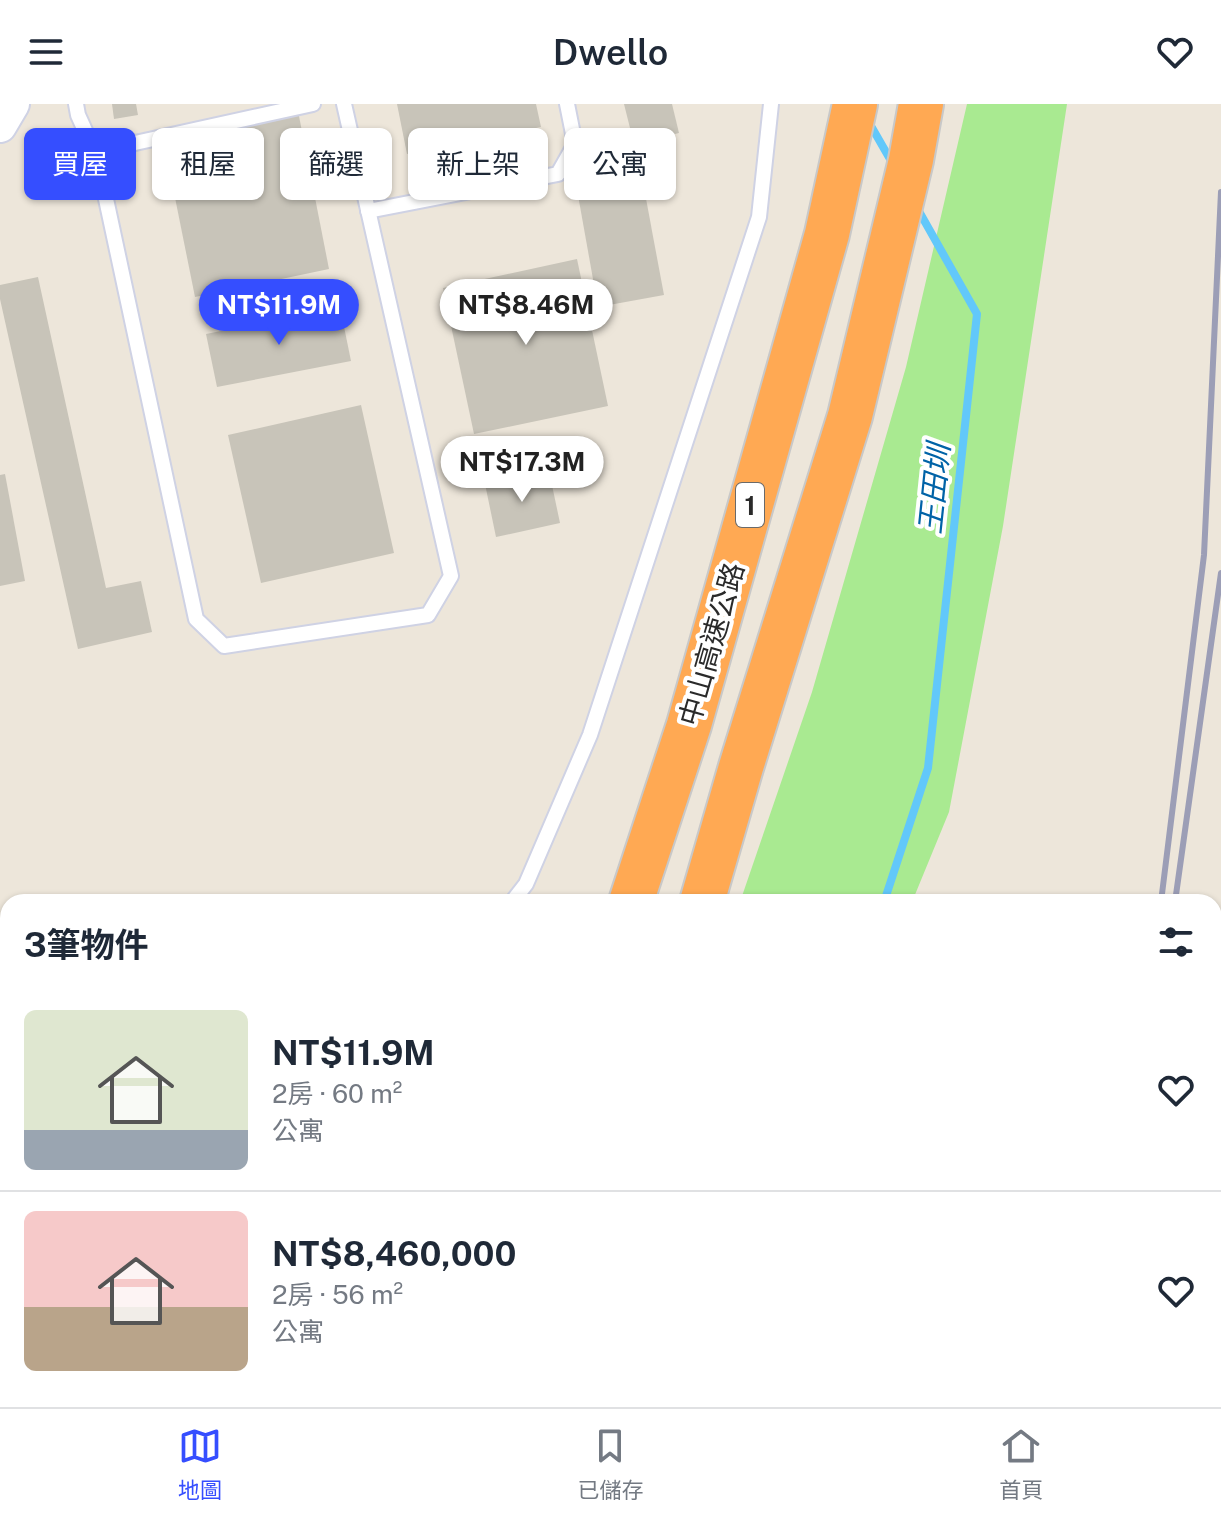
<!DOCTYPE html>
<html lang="zh-TW">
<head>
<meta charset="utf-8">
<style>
	:root { --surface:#fff; --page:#f6f6f7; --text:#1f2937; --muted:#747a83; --line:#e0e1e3; --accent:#354eff }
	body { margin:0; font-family:"Public Sans","Noto Sans TC",sans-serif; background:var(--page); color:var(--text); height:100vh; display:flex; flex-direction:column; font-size:30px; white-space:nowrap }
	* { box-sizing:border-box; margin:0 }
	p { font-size:26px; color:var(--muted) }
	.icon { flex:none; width:44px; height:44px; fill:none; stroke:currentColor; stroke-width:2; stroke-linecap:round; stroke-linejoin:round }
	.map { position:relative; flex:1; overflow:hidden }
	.sheet { position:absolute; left:0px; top:790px; width:1222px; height:514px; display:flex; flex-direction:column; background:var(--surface); border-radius:24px 24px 0 0; box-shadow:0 2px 6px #0004 }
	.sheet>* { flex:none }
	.banner { position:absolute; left:24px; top:24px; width:800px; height:72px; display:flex; gap:16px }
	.price { position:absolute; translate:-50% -68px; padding:0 18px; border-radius:28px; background:#fff; color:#222; font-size:26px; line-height:52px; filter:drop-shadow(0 2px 4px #0008) }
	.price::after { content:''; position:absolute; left:50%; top:48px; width:24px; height:18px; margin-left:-12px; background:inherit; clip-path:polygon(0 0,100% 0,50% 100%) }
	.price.active { background:var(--accent); color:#fff }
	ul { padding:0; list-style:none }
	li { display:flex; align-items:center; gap:24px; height:200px; padding:0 24px }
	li+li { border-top:2px solid var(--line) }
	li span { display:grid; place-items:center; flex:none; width:224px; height:160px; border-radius:12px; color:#555 }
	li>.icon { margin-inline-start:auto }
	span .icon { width:96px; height:96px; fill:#fffc; stroke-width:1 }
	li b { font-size:34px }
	h2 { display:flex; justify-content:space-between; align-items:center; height:96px; padding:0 24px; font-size:34px }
	.chip { padding:0 28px; border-radius:12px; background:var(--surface); box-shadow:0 2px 6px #0004; font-size:28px; line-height:72px }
	.chip.active { background:var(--accent); color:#fff }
	header { display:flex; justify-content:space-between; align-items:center; height:104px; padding:0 24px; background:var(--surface); font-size:36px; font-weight:600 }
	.menu { display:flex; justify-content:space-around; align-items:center; height:112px; border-top:2px solid var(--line); background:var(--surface); font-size:22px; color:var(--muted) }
	.menu a { display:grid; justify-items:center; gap:4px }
	.menu .active { color:var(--accent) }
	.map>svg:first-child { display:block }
</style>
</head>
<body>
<header><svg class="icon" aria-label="menu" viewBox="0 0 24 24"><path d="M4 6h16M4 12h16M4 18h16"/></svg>Dwello<svg class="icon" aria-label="heart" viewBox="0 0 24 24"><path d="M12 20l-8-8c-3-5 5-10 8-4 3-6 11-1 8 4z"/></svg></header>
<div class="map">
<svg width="1221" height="1303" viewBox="0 0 1221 1303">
	<rect width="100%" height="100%" fill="#ede6da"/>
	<g fill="#a9ea91">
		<path d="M967 0H1067L1003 422 949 708 912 798H740L812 588 906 263Z"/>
		<path d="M602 1296H681L678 1303H627Z"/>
	</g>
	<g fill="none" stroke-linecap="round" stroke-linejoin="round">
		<g stroke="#62c8fa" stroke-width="8">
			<path d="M867 15 894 62"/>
			<path d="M884 798 928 664 977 210 916 102"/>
			<path d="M338 1303 342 1296"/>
		</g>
	</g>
	<g fill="#c8c4b9">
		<path d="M112 0H136L138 11 114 15Z"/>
		<path d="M397 0H536L541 23 407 50Z"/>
		<path d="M624 0H672L679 29 634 40Z"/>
		<path d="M298 7 329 165 195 193 163 34Z"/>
		<path d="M641 68 664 191 598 203 576 80Z"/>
		<path d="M577 155 608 302 474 330 443 184Z"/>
		<path d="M38 173 106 484 141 477 152 528 78 545 0 195V181Z"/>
		<path d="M340 203 351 257 217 283 206 230Z"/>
		<path d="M361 301 394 449 261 479 228 331Z"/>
		<path d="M549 367 560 419 496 433 485 380Z"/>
		<path d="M5 370 25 477 0 482V371Z"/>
	</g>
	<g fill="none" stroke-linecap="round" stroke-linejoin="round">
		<path stroke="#c6c0b7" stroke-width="26" stroke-dasharray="26 13" stroke-linecap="butt" d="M480 1296 588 1303"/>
		<defs>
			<g id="service">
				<path d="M76 0 78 11 97 53 196 515 224 542 428 511 451 472 344 0"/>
				<path d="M97 53 135 39 313 0"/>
				<path d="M368 107 558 70 575 40 567 0"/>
				<path d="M512 798 526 780 590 631 759 113 771 0"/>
				<path d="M588 1303H589"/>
				<path d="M1009 1303 1010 1296"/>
			</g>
			<g id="minor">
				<path d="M0 1161 8 1146"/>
				<path d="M371 1303 385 1296"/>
			</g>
			<path id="tertiary" d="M0 22 13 0"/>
			<g id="primary">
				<path d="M1214 1036 1221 987"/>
				<path d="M1160 1303 1161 1296"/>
			</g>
			<g id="motorway">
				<path d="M631 798 689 621 827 130 855 0"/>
				<path d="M702 798 741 663 850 312 911 56 921 0"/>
				<path d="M438 1303 441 1296"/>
				<path d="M502 1303 505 1296"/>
			</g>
		</defs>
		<use href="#service" stroke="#cfd2e4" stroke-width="18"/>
		<use href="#minor" stroke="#cfd2e4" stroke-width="30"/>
		<use href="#tertiary" stroke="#cfd2e4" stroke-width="36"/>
		<use href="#primary" stroke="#c8c8c8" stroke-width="46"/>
		<use href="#motorway" stroke="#c8c8c8" stroke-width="48"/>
		<use href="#service" stroke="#fff" stroke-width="14"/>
		<use href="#minor" stroke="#fff" stroke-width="26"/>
		<use href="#tertiary" stroke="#fff" stroke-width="32"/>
		<use href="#primary" stroke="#fee04e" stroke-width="42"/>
		<use href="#motorway" stroke="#ffa953" stroke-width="44"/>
		<g stroke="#9c9eb6" stroke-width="6">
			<path d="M1161 798 1204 451 1221 88"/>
			<path d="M1175 798 1221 469"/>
			<path d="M1076 1303 1077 1296"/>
			<path d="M1093 1303 1094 1296"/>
		</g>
	</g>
	<g text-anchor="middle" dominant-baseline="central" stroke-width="8" stroke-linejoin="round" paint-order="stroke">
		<rect fill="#fff" stroke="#6a6a6a" stroke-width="2" x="736" y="379" width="28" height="44" rx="6"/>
		<g font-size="26" font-weight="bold" fill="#2a2a2a">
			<text x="750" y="401">1</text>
		</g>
		<g font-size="28" fill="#2a2a2a" stroke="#fff">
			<text transform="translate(711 540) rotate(-74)">中山高速公路</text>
		</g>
		<g font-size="30" font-style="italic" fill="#0063a7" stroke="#fff">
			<text transform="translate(934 385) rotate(-84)">王田圳</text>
		</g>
	</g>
</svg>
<b class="price active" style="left:279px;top:243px">NT$11.9M</b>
<b class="price" style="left:526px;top:243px">NT$8.46M</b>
<b class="price" style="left:522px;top:400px">NT$17.3M</b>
<div class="banner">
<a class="chip active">買屋</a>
<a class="chip">租屋</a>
<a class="chip">篩選</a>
<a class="chip">新上架</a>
<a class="chip">公寓</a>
</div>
<section class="sheet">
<h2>3筆物件<svg class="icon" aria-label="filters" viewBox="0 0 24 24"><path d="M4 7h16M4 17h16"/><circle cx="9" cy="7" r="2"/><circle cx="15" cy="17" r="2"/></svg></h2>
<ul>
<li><span style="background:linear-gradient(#dfe7d0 75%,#9aa5b1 0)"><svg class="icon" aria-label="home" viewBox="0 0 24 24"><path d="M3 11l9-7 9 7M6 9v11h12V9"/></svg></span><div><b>NT$11.9M</b><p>2房 · 60 m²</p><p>公寓</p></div><svg class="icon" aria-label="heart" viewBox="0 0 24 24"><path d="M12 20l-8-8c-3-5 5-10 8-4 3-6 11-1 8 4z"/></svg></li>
<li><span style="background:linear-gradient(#f6c9c9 60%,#b9a48a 0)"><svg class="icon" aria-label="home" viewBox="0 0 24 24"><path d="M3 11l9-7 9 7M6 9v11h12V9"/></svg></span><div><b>NT$8,460,000</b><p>2房 · 56 m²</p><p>公寓</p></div><svg class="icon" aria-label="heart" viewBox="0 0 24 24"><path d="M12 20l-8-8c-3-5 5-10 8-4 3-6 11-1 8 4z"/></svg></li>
</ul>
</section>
</div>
<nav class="menu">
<a class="active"><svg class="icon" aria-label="map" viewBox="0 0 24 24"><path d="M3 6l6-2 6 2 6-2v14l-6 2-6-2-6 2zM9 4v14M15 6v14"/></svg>地圖</a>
<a><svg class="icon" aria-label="saved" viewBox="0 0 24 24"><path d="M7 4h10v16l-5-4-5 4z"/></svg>已儲存</a>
<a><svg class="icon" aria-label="home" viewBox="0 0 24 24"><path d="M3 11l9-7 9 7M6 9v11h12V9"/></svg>首頁</a>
</nav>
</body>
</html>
